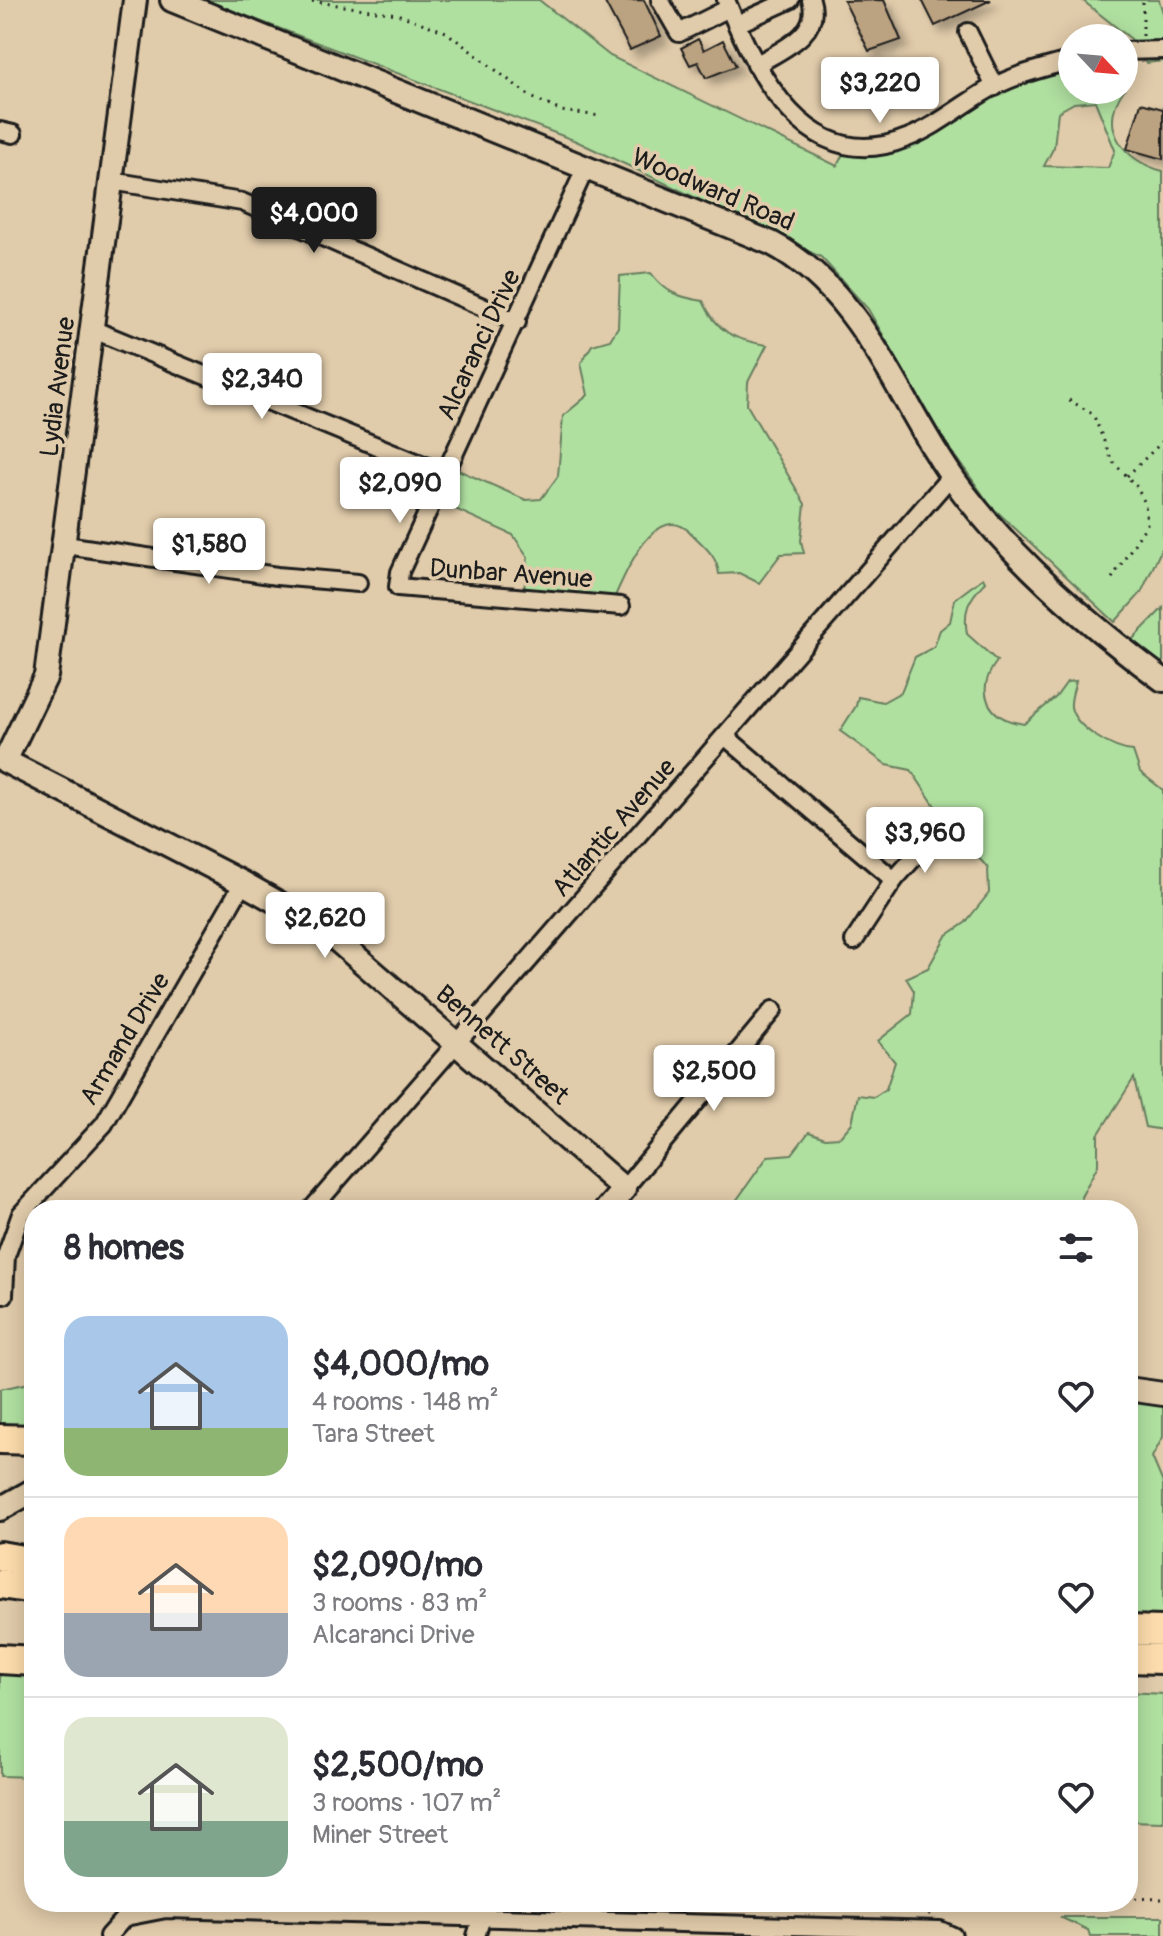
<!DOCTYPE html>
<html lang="en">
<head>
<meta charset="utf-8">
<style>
	:root { --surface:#fff; --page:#f7f7f7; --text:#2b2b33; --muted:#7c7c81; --line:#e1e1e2; --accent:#1c1c1c }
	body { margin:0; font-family:Pangolin,sans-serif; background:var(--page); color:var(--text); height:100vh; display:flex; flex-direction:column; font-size:30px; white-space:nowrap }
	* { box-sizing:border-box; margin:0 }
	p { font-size:26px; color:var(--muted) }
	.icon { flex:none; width:44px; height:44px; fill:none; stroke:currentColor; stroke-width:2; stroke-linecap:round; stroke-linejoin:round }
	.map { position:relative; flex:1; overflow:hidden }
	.drawer { position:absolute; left:24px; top:1200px; width:1114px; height:712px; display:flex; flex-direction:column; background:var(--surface); border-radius:32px; box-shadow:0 4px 20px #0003 }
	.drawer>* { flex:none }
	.needle { width:52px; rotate:116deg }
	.tools { position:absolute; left:1058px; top:24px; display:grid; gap:16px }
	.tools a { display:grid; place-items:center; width:80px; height:80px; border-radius:50%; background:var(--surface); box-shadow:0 4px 20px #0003; font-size:40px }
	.price { position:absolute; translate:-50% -68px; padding:0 18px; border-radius:8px; background:#fff; color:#222; font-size:26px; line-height:52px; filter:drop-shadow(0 2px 4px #0008) }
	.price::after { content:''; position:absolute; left:50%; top:48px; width:24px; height:18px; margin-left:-12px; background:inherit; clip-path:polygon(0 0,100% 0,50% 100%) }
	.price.current { background:var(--accent); color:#fff }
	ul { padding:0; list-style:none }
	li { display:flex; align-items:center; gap:24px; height:200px; padding:0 40px }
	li+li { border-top:2px solid var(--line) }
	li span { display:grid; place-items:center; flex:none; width:224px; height:160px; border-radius:24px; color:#555 }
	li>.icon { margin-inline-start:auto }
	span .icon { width:96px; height:96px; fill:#fffc; stroke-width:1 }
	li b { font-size:34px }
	h2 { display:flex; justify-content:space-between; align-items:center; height:96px; padding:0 40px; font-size:34px }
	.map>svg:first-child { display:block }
</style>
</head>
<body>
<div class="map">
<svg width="1163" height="1936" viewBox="0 0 1163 1936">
	<defs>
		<filter id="shadow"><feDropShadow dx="7" dy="7" stdDeviation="4" flood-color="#0004"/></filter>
	</defs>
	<rect width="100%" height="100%" fill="#e0cbaa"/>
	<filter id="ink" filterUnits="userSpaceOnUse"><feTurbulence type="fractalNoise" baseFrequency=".0125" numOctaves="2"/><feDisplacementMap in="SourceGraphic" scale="16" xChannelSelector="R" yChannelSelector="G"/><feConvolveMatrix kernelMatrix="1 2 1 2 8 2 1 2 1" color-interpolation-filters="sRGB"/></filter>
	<g filter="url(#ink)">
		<g fill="#b0e0a0" stroke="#667e5e" stroke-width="2" fill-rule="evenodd">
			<path d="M205 0H539L610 56 837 166 848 144 904 134 1072 53V90H1124C1097 128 1124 161 1163 171V546L1141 593 1115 622 990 505 941 435 868 309 821 257 576 141ZM1095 101 1115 150 1108 168 1044 166 1054 147 1058 112 1074 103Z"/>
			<path d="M1082 0H1159L1163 13V61L1147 63 1131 39Z"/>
			<path d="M651 273C666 293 678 297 703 301 717 332 734 340 767 345L748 382 747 405 805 504 801 541 804 553 781 554 759 583 739 573 719 574C717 556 705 547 692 534 652 493 618 591 607 615L522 607 528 557 513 535 433 499 447 465 526 500 541 499 558 476 563 416 588 395 581 363 592 345 610 340 618 327 620 276Z"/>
			<path d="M983 578 985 582C968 600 963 610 967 634L997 661C975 690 986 719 1024 724L1056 697 1067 682 1076 681C1074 689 1070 699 1071 707 1075 728 1114 750 1133 751L1140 772 1163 790V1130L1145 1127 1134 1078 1098 1135V1165L1081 1197 1084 1210H737L736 1201 768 1156 792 1154 809 1132 825 1138 840 1137 852 1123 858 1095 874 1097 886 1089 895 1062 878 1041 912 1014 914 991 906 978 928 968 946 936 965 923 989 893 988 868C973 850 948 834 923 840L935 806 911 770 887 765 840 731 856 706 858 697 883 702 901 692 915 657 934 647 940 630 950 622 955 599Z"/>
			<path d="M1163 608V682L1124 648Z"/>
			<path d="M34 1382V1448L0 1440V1389Z"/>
			<path d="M1128 1390 1163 1394V1437L1152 1457 1163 1483V1618L1128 1616Z"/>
			<path d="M0 1660 34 1661V1777L0 1776Z"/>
			<path d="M1128 1692 1163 1694V1822L1128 1821Z"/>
			<path d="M1060 1917H1163V1936H1090L1088 1930Z"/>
		</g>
		<g fill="#bba280" stroke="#1c1c1c" stroke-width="2" filter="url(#shadow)">
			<path d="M644 0 661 36 630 50 604 1Z"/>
			<path d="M884 0 901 40 869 51 844 1Z"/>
			<path d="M922 0H991L935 26Z"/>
			<path d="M698 39 704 50 723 40 736 66 706 78 698 62 690 65 681 48Z"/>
			<path d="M1141 103 1163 109V159L1127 149Z"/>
		</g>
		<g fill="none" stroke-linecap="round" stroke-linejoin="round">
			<defs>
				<g id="street">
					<path d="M660 0 679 33 729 8"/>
					<path d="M726 0C756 73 808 179 907 138 933 128 957 109 981 94 1009 76 1040 69 1072 60"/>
					<path d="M737 24 790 0"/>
					<path d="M968 32 995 87"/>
					<path d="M1124 51 1163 50"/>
					<path d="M756 65C780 50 822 35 811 0"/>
					<path d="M0 131 13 134"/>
					<path d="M586 167 400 572 398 587 621 606"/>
					<path d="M111 181 242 202 517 322"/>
					<path d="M94 330 445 474"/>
					<path d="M65 545 277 576 358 583"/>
					<path d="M726 737 894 880"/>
					<path d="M854 941 894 880 926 844"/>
					<path d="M624 1189 773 1010"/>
					<path d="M311 1210 951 476"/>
					<path d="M4 1295 6 1256 21 1214 104 1124 243 883"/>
					<path d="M108 1936 125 1917 166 1909 940 1930 953 1936"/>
					<path d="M476 1936 482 1917"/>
				</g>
				<g id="secondary">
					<path d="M135 0 46 676 5 761 243 883 323 928 624 1189 606 1210"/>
					<path d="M172 0 771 243C867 293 900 409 963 492 1018 564 1090 626 1163 680"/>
					<path d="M1128 1389 1163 1394"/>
					<path d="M0 1509 34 1490"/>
				</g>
				<g id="highway">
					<path d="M0 1439 34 1440"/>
					<path d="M0 1556 34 1562"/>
					<path d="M0 1584 34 1589"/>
					<path d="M1128 1630 1163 1631"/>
					<path d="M1128 1658 1163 1659"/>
					<path d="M0 1659 34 1661"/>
				</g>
			</defs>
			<use href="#street" stroke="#1c1c1c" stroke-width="22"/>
			<use href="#secondary" stroke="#1c1c1c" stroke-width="28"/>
			<use href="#highway" stroke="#1c1c1c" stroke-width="34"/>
			<g stroke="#1c1c1c" stroke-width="3" stroke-dasharray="2 6" stroke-linecap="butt">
				<path d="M304 0 397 14 446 32 531 97 561 111 600 116"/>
				<path d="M1143 36V0"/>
				<path d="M1069 400 1093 414 1112 461 1136 486 1145 503 1147 524 1111 580"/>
				<path d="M1127 476 1163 441"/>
				<path d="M1128 1898 1163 1899"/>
				<path d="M928 1915 938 1902"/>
			</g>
			<use href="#street" stroke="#e0cbaa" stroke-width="16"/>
			<use href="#secondary" stroke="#e0cbaa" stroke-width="22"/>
			<use href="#highway" stroke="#fcdcac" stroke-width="28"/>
		</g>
	</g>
	<g text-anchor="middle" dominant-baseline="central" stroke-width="7" stroke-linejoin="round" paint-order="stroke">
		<g font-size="26" fill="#1c1c1c" stroke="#e0cbaa">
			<text transform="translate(713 190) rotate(23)">Woodward Road</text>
			<text transform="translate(479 345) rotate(-65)">Alcaranci Drive</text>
			<text transform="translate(58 387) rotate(-83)">Lydia Avenue</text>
			<text transform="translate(511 574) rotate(4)">Dunbar Avenue</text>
			<text transform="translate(614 828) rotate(-49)">Atlantic Avenue</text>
			<text transform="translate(125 1039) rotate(-59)">Armand Drive</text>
			<text transform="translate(502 1045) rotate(41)">Bennett Street</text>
		</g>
	</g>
</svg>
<div class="tools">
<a><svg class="needle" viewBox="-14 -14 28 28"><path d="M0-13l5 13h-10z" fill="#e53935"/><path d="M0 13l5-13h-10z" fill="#7c7c81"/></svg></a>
</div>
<b class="price" style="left:880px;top:125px">$3,220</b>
<b class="price current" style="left:314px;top:255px">$4,000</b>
<b class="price" style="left:262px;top:421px">$2,340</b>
<b class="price" style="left:400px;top:525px">$2,090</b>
<b class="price" style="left:209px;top:586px">$1,580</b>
<b class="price" style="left:925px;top:875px">$3,960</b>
<b class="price" style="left:325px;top:960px">$2,620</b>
<b class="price" style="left:714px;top:1113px">$2,500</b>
<section class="drawer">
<h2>8 homes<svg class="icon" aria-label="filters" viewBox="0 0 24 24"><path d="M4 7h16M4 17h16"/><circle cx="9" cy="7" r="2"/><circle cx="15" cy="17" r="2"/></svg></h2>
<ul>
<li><span style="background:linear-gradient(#a9c7e8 70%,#8fb573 0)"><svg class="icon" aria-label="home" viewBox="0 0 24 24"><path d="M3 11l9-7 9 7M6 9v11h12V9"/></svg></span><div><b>$4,000/mo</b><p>4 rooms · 148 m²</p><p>Tara Street</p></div><svg class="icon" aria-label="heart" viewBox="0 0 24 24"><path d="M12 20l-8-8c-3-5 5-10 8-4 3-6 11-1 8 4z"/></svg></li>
<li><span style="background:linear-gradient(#ffd9b3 60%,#9aa5b1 0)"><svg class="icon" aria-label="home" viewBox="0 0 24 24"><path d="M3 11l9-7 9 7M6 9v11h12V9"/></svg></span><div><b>$2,090/mo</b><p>3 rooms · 83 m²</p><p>Alcaranci Drive</p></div><svg class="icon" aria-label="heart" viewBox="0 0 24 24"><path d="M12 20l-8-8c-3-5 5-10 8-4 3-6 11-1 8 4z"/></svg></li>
<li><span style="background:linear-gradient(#dfe7d0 65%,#7fa58c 0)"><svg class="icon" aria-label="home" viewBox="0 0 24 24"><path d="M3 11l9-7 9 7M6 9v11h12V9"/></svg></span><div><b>$2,500/mo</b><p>3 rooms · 107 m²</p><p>Miner Street</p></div><svg class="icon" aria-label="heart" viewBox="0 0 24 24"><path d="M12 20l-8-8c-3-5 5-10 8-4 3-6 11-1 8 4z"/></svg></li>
</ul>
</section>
</div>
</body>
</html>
